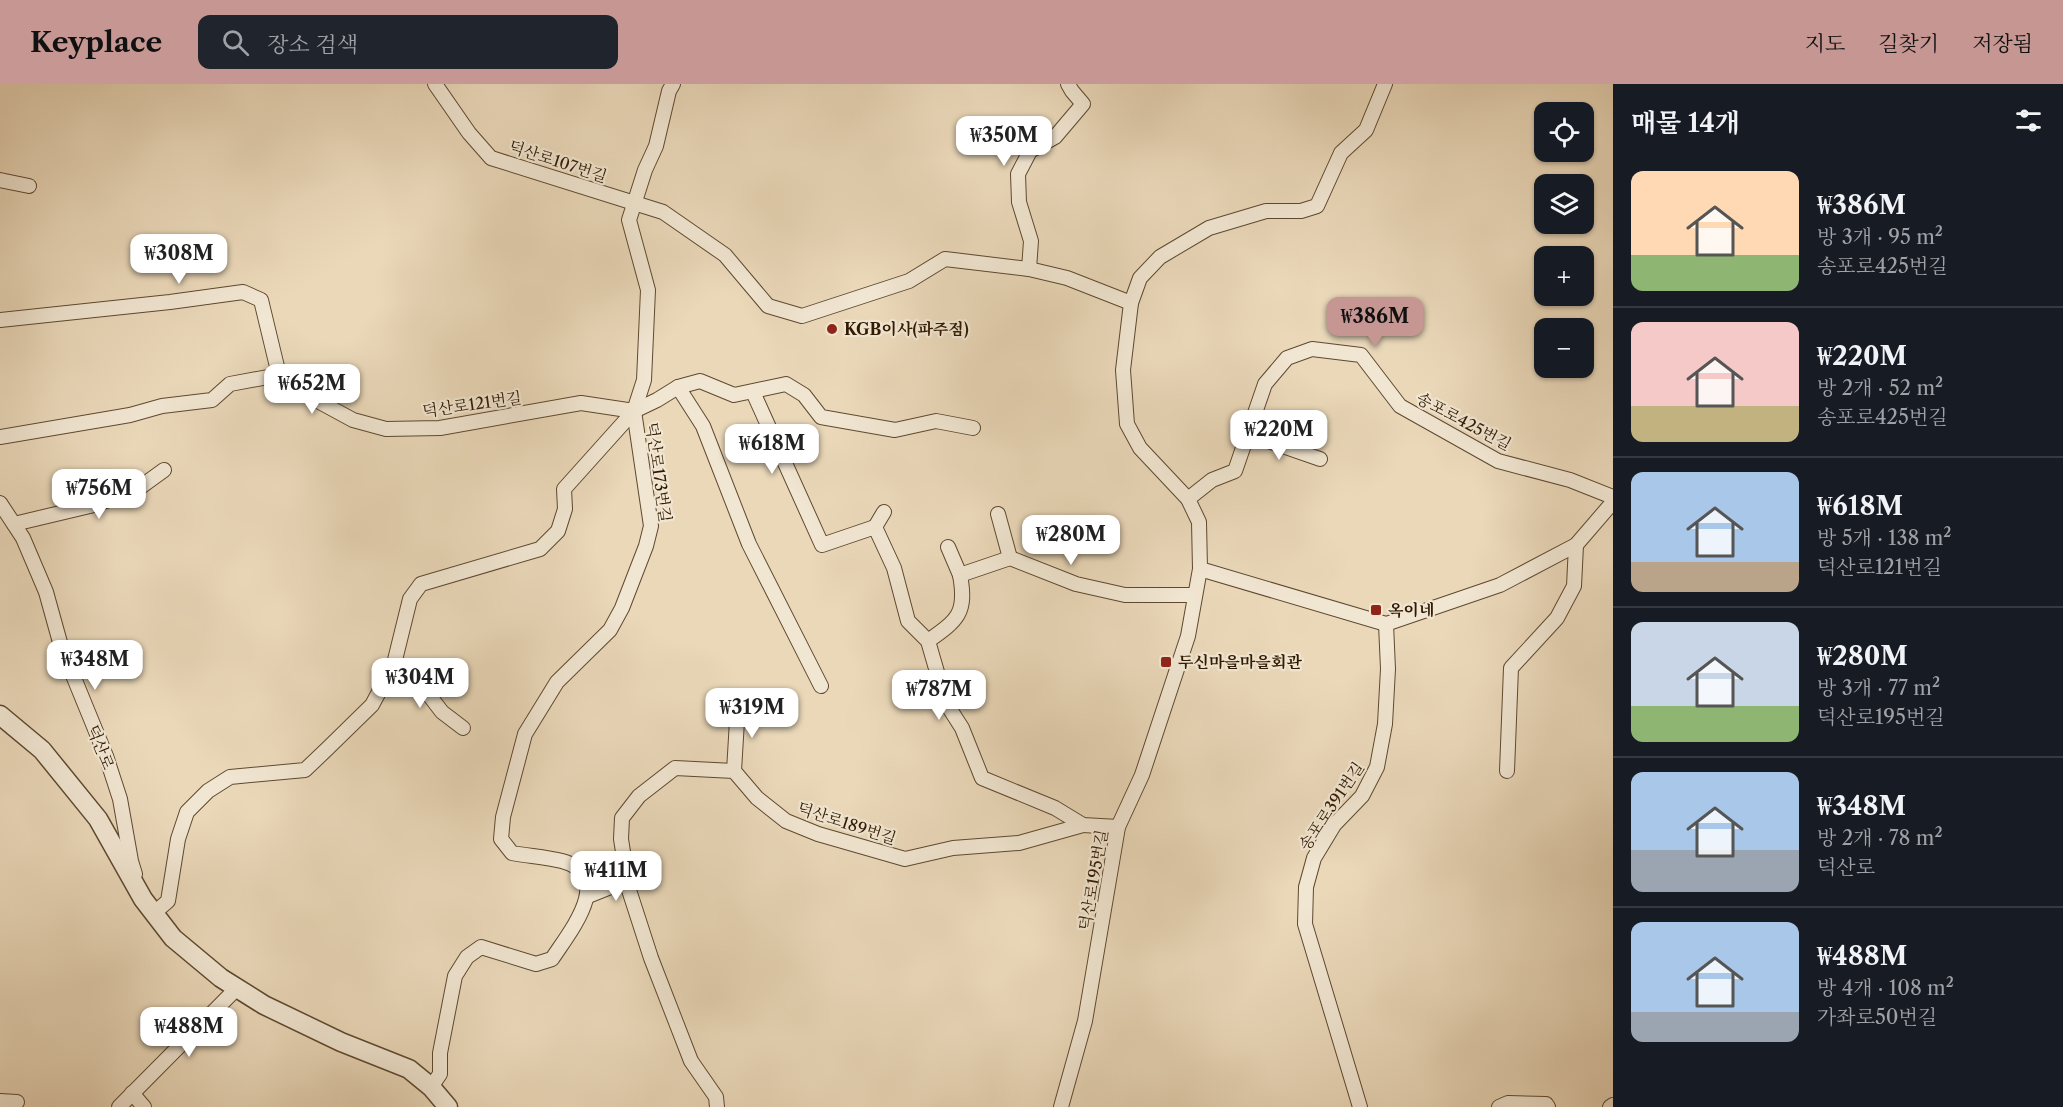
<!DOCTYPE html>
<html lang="ko">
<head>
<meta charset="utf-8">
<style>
	:root { --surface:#171b24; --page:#20242c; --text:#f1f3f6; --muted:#9ea1a6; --line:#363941; --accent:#c59692 }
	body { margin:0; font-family:"Libre Caslon Text","Noto Serif KR",serif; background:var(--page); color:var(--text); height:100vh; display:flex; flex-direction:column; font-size:22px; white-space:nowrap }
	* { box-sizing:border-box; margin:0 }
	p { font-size:20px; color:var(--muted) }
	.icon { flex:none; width:33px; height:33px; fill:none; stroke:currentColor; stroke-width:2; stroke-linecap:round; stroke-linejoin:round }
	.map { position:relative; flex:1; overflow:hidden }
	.side { display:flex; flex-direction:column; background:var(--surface); width:450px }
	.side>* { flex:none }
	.tools { position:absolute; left:1534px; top:18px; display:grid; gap:12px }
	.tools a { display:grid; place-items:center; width:60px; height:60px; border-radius:12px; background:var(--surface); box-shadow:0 2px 4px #0004; font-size:30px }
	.price { position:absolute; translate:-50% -51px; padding:0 14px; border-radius:12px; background:#fff; color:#222; font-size:20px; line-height:39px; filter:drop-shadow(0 2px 3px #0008) }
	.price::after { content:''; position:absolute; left:50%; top:36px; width:18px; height:14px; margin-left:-9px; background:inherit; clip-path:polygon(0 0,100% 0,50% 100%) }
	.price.on { background:var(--accent); color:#111 }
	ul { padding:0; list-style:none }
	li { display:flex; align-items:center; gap:18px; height:150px; padding:0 18px }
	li+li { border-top:2px solid var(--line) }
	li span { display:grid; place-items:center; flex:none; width:168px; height:120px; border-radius:12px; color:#555 }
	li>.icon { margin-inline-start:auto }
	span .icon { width:72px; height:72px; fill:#fffc; stroke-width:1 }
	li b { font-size:26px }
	h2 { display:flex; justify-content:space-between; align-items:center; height:72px; padding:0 18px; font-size:26px }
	header { display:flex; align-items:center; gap:36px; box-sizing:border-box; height:84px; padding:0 30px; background:var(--accent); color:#111 }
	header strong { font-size:28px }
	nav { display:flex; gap:33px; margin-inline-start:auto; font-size:21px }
	.search { width:420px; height:54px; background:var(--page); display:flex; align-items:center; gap:15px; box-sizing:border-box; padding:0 21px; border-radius:12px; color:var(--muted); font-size:22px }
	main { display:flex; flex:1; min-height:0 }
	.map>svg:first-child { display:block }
</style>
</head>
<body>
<header>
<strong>Keyplace</strong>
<div class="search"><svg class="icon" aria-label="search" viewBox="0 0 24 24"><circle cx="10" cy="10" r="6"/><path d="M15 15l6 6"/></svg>장소 검색</div>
<nav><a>지도</a><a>길찾기</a><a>저장됨</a></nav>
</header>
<main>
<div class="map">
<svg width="1613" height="1023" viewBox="0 0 1613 1023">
	<rect width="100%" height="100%" fill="#ead8b9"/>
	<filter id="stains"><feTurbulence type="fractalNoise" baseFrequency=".00333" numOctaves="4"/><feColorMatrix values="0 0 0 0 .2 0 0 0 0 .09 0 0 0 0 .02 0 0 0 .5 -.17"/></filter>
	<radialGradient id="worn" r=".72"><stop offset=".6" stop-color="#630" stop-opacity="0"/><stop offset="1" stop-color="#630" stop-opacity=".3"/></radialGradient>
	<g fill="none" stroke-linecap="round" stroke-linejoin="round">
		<defs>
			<g id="minor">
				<path d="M435 0 469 49 491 74 663 128 725 171 768 222 802 232 909 197 945 175 1029 185 1067 194 1131 219"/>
				<path d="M0 96 29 102"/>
				<path d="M1029 185 1031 157 1019 118 1018 90 1030 67 1055 53 1083 20 1072 7 1068 0"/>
				<path d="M0 236 170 218 243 208 261 216 279 291"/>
				<path d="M678 303 703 342 749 460 821 602"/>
				<path d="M753 308 822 461 875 443 894 484 908 537 928 557 946 619 962 644 982 694 1055 724 1083 741 1118 743"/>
				<path d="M1248 350 1320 375"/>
				<path d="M0 353 130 331 162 322 212 316 230 300 279 291 318 317 353 336 386 345 440 344 581 319 634 327 657 316 678 303 700 297 734 311 786 300 804 311 821 333 895 346 936 337 973 344"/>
				<path d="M1188 415 1212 396 1235 387 1265 300 1287 274 1312 265 1361 271 1400 322 1498 377 1570 396 1613 413"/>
				<path d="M0 419 23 454 46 508 61 562 106 672 120 715 131 777 135 790"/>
				<path d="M998 430 1010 474"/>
				<path d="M14 440 94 421 135 407 164 386"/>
				<path d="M875 443 884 428"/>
				<path d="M948 463 960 491 1010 474 1076 500 1125 511H1195"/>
				<path d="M1200 485 1386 540 1500 501 1576 461 1613 418"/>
				<path d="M928 557C958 536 967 529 960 491"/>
				<path d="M394 580 413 590 442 628 463 644"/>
				<path d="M734 687 738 620"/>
				<path d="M1507 687 1511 584 1557 534 1574 502 1576 461"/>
				<path d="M588 812 613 802 627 792"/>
				<path d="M154 829 168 817 178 755 187 728 208 707 230 693 305 686 327 665 372 621 394 580 410 515 421 500 540 465 558 447 565 425 564 405 634 327 644 296 648 206 629 136 645 86 656 62 669 7 673 0"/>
				<path d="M431 1003 440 990V969L455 892 467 873 481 863 536 880 552 875C568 850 617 792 562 777 546 773 528 772 512 769L501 755 503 733 525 650 557 598 610 546 622 524 646 462 651 442 634 327"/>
				<path d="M132 1009 144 1023"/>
				<path d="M0 1017 17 1018"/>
				<path d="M119 1023 237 904"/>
				<path d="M717 1023 716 1013 691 977 651 874 629 806 621 755 622 734 639 712 675 684 734 687 757 714 786 737 818 750 905 775 953 764 1019 759 1083 741"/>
				<path d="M1061 1023 1085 937 1118 743 1142 691 1188 552 1200 485 1199 438 1188 415 1140 364 1127 340 1123 286 1131 219 1140 194 1160 173 1209 144 1266 127H1301L1317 122 1341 69 1366 46 1385 0"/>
				<path d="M1360 1023 1305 840 1306 803 1314 774 1334 741 1362 712 1377 683 1385 640 1388 585 1386 540"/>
				<path d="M1499 1023 1508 1019 1546 1020 1548 1023"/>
				<path d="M1610 1023 1613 1021"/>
			</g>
			<path id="tertiary" d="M0 631 42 666 98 735 143 815 173 854 221 894 264 921 341 958 409 985 431 1003 448 1023"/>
		</defs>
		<use href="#minor" stroke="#5e4930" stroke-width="16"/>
		<use href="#tertiary" stroke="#5e4930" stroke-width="21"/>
		<use href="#minor" stroke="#f1e6d2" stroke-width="14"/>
		<use href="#tertiary" stroke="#f1e6d2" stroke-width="18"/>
	</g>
	<g fill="#8f2418" stroke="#f1e6d2" stroke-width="2">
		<circle cx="832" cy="245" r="6"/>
		<rect x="1370" y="520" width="12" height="12" rx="3"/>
		<rect x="1160" y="572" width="12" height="12" rx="3"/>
	</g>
	<g text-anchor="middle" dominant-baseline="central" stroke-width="4.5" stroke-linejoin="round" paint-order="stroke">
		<g font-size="16" fill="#301902" stroke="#f1e6d2">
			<text transform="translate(558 77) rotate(18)">덕산로107번길</text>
			<text transform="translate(472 320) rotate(-8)">덕산로121번길</text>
			<text transform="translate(1464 337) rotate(28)">송포로425번길</text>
			<text transform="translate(659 388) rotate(82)">덕산로173번길</text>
			<text transform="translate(101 663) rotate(68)">덕산로</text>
			<text transform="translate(1331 722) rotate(-56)">송포로391번길</text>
			<text transform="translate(847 739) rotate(18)">덕산로189번길</text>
			<text transform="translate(1093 796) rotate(-80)">덕산로195번길</text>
		</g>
		<g font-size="16" font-weight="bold" fill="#301902" stroke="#f1e6d2" text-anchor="start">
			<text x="844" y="245">KGB이사(파주점)</text>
			<text x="1388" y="526">옥이네</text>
			<text x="1178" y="578">두신마을마을회관</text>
		</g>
	</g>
	<rect width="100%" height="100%" filter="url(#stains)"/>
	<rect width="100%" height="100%" fill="url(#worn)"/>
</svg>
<div class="tools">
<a><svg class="icon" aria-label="locate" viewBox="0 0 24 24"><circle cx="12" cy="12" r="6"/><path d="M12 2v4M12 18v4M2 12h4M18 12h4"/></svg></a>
<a><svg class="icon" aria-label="layers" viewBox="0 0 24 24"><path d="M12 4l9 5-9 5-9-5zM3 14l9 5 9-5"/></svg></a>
<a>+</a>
<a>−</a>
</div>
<b class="price" style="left:1004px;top:83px">₩350M</b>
<b class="price" style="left:179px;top:201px">₩308M</b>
<b class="price on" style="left:1375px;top:264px">₩386M</b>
<b class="price" style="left:312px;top:331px">₩652M</b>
<b class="price" style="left:1279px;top:377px">₩220M</b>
<b class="price" style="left:772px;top:391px">₩618M</b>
<b class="price" style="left:99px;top:436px">₩756M</b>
<b class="price" style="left:1071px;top:482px">₩280M</b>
<b class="price" style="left:95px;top:607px">₩348M</b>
<b class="price" style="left:420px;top:625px">₩304M</b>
<b class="price" style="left:939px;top:637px">₩787M</b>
<b class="price" style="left:752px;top:655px">₩319M</b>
<b class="price" style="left:616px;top:818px">₩411M</b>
<b class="price" style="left:189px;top:974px">₩488M</b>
</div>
<section class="side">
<h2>매물 14개<svg class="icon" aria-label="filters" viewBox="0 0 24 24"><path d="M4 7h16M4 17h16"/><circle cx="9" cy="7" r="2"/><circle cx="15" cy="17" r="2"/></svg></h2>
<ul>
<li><span style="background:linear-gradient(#ffd9b3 70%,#8fb573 0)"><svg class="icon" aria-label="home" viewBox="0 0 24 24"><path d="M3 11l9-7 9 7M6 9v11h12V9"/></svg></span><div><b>₩386M</b><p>방 3개 · 95 m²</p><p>송포로425번길</p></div></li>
<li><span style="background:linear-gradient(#f6c9c9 70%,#c2b280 0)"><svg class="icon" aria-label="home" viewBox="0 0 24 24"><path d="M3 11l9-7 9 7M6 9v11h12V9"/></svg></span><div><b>₩220M</b><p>방 2개 · 52 m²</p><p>송포로425번길</p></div></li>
<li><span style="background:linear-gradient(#a9c7e8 75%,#b9a48a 0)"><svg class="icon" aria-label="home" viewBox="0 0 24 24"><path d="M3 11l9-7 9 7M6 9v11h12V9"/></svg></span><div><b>₩618M</b><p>방 5개 · 138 m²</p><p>덕산로121번길</p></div></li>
<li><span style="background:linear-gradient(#c9d6e8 70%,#8fb573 0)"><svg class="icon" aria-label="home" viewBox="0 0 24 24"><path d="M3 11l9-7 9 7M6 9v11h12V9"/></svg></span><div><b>₩280M</b><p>방 3개 · 77 m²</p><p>덕산로195번길</p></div></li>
<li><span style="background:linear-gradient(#a9c7e8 65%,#9aa5b1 0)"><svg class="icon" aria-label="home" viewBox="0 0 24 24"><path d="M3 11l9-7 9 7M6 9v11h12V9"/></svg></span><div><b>₩348M</b><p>방 2개 · 78 m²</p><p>덕산로</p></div></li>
<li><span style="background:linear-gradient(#a9c7e8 75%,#9aa5b1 0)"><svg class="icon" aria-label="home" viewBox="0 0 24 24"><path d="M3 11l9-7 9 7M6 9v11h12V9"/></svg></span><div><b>₩488M</b><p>방 4개 · 108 m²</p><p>가좌로50번길</p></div></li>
</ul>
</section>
</main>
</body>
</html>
